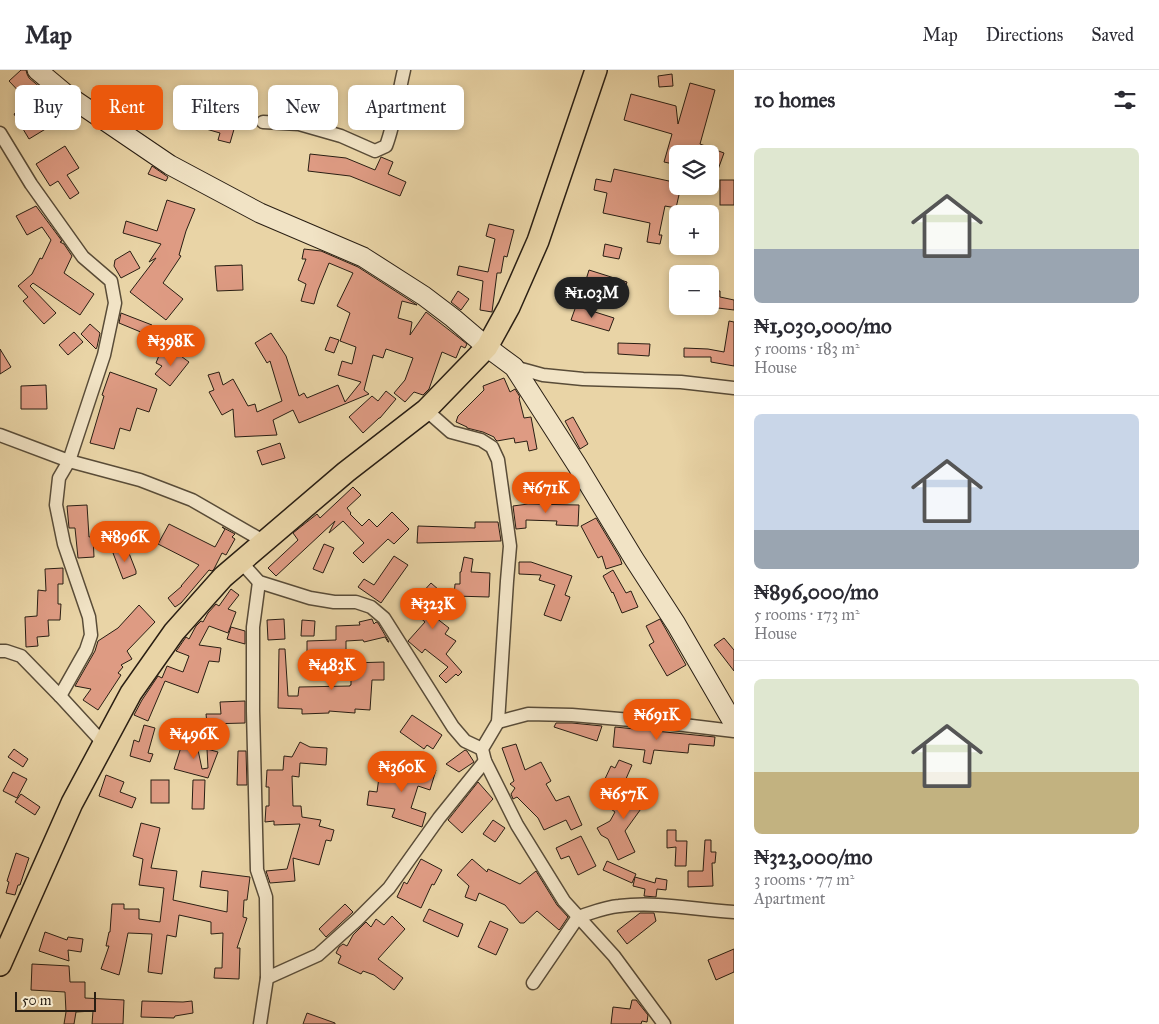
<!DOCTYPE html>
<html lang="en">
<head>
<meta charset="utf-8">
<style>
	:root { --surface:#fff; --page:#f7f7f7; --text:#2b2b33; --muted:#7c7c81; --line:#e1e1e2; --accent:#ea580c }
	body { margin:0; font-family:"IM FELL Great Primer",serif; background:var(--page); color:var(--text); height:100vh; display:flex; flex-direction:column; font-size:19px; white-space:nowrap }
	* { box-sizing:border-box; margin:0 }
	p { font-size:16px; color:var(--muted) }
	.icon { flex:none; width:28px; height:28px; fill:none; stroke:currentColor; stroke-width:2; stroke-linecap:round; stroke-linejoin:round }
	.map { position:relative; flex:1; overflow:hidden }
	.panel { display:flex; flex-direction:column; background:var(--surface); width:425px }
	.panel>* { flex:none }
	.guide { position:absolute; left:15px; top:15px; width:475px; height:45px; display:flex; gap:10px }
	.controls { position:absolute; left:669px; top:75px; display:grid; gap:10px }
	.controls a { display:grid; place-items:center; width:50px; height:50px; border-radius:8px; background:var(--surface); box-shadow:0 2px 8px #0003; font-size:25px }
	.scale { position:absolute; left:15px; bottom:12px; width:81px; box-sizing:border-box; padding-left:5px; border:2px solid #291e13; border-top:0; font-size:14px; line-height:18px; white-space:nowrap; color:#291e13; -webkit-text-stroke:4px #f1e3c5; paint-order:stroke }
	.price { position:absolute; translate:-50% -42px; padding:0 11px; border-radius:18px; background:var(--accent); color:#fff; font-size:16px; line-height:32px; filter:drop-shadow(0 1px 2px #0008) }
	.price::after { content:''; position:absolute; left:50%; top:30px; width:15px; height:11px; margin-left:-8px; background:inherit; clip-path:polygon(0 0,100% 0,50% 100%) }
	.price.on { background:#222; color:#fff }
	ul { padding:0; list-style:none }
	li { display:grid; align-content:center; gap:10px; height:265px; padding:0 20px }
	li+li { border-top:1px solid var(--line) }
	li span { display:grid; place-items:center; height:155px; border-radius:8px; color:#555 }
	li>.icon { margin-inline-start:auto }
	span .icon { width:90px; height:90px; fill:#fffc; stroke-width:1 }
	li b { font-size:21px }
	h2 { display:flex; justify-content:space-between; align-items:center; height:60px; padding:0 20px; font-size:21px }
	.chip { padding:0 18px; border-radius:8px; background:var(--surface); box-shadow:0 2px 8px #0003; font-size:18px; line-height:45px }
	.chip.on { background:var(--accent); color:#fff }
	header { display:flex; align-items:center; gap:30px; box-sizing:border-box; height:70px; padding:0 25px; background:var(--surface); border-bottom:1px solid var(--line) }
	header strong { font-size:24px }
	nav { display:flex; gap:28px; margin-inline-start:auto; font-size:18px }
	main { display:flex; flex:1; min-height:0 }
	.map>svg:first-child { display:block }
</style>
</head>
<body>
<header>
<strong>Map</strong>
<nav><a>Map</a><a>Directions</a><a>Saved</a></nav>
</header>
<main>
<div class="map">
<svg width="734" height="954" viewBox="0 0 734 954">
	<rect width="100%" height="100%" fill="#e9d4a6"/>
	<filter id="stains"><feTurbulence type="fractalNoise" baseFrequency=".004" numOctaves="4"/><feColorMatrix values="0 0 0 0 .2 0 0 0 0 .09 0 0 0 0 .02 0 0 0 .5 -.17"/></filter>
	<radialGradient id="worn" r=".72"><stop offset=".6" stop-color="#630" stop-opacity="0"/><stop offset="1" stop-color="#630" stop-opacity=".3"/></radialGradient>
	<g fill="#de9b83" stroke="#291e13" fill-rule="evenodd">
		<path d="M21 0H26L27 4 29 8 41 18 64 41 67 46 29 69 14 44 20 40 16 34 26 29 9 11ZM38 31 51 45 33 56 23 41Z"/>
		<path d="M672 4 673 16 659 17 658 6Z"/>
		<path d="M690 13 715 20 700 74 724 83 711 119H710V84H678V95L664 92 672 64 624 50 631 24 676 36 678 54Z"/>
		<path d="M288 18 304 19 303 41H287Z"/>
		<path d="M204 40 237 49 230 73 218 70 220 63 199 57Z"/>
		<path d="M65 76 79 98 67 105 79 123 70 129 58 111 50 116 36 94Z"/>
		<path d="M310 84 346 88 375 100 381 87 393 92 388 104 406 112 400 126 350 106 308 101Z"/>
		<path d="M152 96 168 107 166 111 148 104Z"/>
		<path d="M614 99 678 113V116H681L676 138 665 136 659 165H662L660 174 647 172 650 153 603 143 607 123 594 120 596 109 611 112Z"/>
		<rect x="720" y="110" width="14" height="25"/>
		<path d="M167 130 195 139 186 161 179 185 181 186 163 213 183 229 166 250 130 222 156 188 149 192 161 174 123 163 126 151 157 161Z"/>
		<path d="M36 136 62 171 60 172 64 174 72 186 64 203 94 224 80 245 33 213 30 216 56 243 44 254 23 231 28 227 18 216 32 204 40 188 42 189 51 170 42 157 27 165 16 146Z"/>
		<path d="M489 154 514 160 507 187 504 186 501 203H497L492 242 480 240 483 211 457 205 459 196 488 202 495 169 486 166Z"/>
		<path d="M605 174 622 178 619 189 603 186Z"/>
		<path d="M304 179 321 181 358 197 417 235 402 231 398 248 412 252 410 265 426 242 467 274 465 278 461 276 456 288 442 282 429 319 423 325 414 322 405 332 394 323 405 310 413 288 386 279 383 288 373 285 364 320 369 324 299 353 293 340 273 350 277 365 235 367 233 339 222 345 209 322 214 320 208 305 219 302 223 315 233 309 248 336 255 334 257 342 282 331 270 291 267 293 255 273 271 263 286 286 299 326 304 323 307 328 338 315 345 332 361 312 338 305 342 291 352 294 356 277 340 271 350 243 337 236 353 203 329 193 318 220 314 234 301 231 306 214 298 210 306 189H302Z"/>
		<path d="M130 181 140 198 121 208 114 196 115 190Z"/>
		<path d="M242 195 243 220 217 221 215 196Z"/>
		<path d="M589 200 627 212 623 225 585 213Z"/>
		<path d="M710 220 720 221V227L734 230V240L710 237Z"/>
		<path d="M458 221 469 229 461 240 451 232Z"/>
		<path d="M576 236 614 248 609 261 571 250Z"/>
		<path d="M121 243 152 255 148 265 119 253Z"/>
		<path d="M729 251 734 252V296L711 292V287H684V278L708 279 724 282Z"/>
		<path d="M90 254 100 263 97 277 96 279 81 264Z"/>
		<path d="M74 262 83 272 68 285 59 275Z"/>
		<path d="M330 267 339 270 334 283 325 280Z"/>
		<path d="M618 273 650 274 649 286 618 284Z"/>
		<path d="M0 279 11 297 0 304Z"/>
		<path d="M174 281 189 292 170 316 155 304 162 296 156 293 160 283 169 287Z"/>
		<path d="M110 302 157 319 149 342 137 338 130 361 120 358 114 379 90 373 104 326 102 325Z"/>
		<path d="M504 308 510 322 515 319 520 327 519 328 524 348 531 347 537 379 529 381 527 371 515 373 514 368 497 371 495 369 494 367 483 362 467 358V357L456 352 458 346 484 320 483 316Z"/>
		<path d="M46 315 47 339H21V316Z"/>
		<path d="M386 321 396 329 380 348H379L363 363 349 347 372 326 378 331Z"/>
		<path d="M573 347 588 374 580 379 565 351Z"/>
		<path d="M280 373 285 388 262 395 257 381Z"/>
		<path d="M353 417 361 425 347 438 351 443 350 444 362 456 369 449 377 457 392 442 409 459 394 474 388 469 363 493 353 483 364 473 343 451 329 463 335 451 276 506 268 498 298 470 293 463 317 444 320 448Z"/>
		<path d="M528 434 579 435 578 456 556 455 557 451 526 450V458L516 459 513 436Z"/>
		<path d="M87 435 89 467 93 466 94 487 78 488 75 458H69L67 436Z"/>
		<path d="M596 448 620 488 622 494 606 499 602 486 598 488 581 456Z"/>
		<path d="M475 452H498L501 471 417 473 418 456 475 458Z"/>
		<path d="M169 454 215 477 225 459 222 457 235 464 232 467 235 469 226 485 222 483 214 499 212 501 209 500 181 533 175 537 168 528 182 516H181L199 495 158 474Z"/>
		<path d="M324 474 334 478 323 503 313 499Z"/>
		<path d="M127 478 136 501V504L123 509 113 483Z"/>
		<path d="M394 486 408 495 381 533 358 517 364 509 374 515Z"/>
		<path d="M464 487 473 489 471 502 490 503 489 527 454 526 455 514H460V502H461Z"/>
		<path d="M519 492H531L572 506 565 525 570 527 561 551 544 545 555 515 539 510 541 505 519 504Z"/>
		<path d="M63 498V514H58V534H61L60 550H48L49 566 37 567 38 576 26 577 25 547 37 546 38 520 46 521 45 499Z"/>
		<path d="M613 500 626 523 631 521 638 537 622 543 613 522 612 523 603 506Z"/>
		<path d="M431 513 447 527 431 544 449 558 445 564 456 571 446 584 462 602 458 606 456 604 446 613 439 606 448 597 425 579 422 583 408 571 425 552 406 535 417 523 420 525Z"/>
		<path d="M231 519 239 525 228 539 236 542 228 563 209 556 199 575 221 578 219 592 209 591 198 623 165 611 148 651 134 645 142 630 158 606 162 608 167 596 183 602 189 586 176 581 177 580 186 567 189 569 196 556 201 551 203 552 208 543 216 534 219 536Z"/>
		<path d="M139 535 155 552 127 581 132 589 121 595 123 597 118 603 121 605 98 640 83 630 91 619 75 616 95 581 98 571 118 558Z"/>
		<path d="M284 549 285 569 268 570 267 550Z"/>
		<path d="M372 549 374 554 376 552 378 553 389 572H388L385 567 364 572 363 570 346 571V582H334V584H323V583L307 582V571L336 570V556L360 555 359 552Z"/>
		<path d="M660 549 686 595 667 606 649 575 654 572 646 556Z"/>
		<path d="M302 550 315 551 314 566H301Z"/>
		<path d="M231 557 245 561V574L227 569Z"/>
		<path d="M724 568 734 580V601L714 575Z"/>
		<path d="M279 579H285L288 626H298L299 617 350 616V615H351V593L384 592V610H372L370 640 355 639V643L329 641V643L302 644V639L278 638Z"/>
		<path d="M245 631V653L207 654 206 644H221L220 632Z"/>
		<path d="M412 645 442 665 433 679 427 675 424 679 400 662Z"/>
		<path d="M556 653H572L602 656 597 671 554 657Z"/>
		<path d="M144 655 155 658 148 683 153 684 150 692 130 686 134 670 139 672Z"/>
		<path d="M615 657 715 667 714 676 689 674 688 683 654 680 651 694 643 692 645 680 613 677Z"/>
		<path d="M183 671 197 675 202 699 208 698 207 679 218 682 208 708 174 699Z"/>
		<path d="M300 672 310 677 327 678 326 695 300 693 299 707 292 706 293 736H301L302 747 321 750 319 756 334 760 331 771 326 770 319 795 293 788 295 811 270 813 266 801 287 799 300 754 274 755V751L265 752 266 736H269V717H266L267 700H283L284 686 292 687Z"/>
		<path d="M516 674 525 700 541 692 551 711 546 714 556 731 569 726 582 755 571 760 566 750 544 760 538 748 517 727 513 729 511 724 515 718 510 714 514 711 502 678Z"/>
		<path d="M14 679 28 689 23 697 8 687Z"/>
		<path d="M465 680 467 681 474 692 459 702 446 694Z"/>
		<path d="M238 681H246L247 715H237Z"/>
		<path d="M619 690 632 695 622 718 604 711 611 696 615 698Z"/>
		<path d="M415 694H419L436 700 430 720 418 716 411 738 426 743 422 757 392 747 395 739 367 735 369 721 377 722 380 700 411 705Z"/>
		<path d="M13 702 27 709 17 728 3 721Z"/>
		<path d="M106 705 124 712 120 722 136 728 132 738 99 726Z"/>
		<rect x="151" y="710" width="18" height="23"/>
		<path d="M193 710H205L204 739H192Z"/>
		<path d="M478 712 493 729 462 763 448 750Z"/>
		<path d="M629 714 642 719V720L650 725 643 736 625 761 635 782 618 790 608 769 601 765 597 758 610 751 615 742 611 739Z"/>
		<path d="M21 724 40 737 35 745 15 732Z"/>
		<path d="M493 750 505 758 495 772 483 764Z"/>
		<path d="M141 753 160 758 151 798 177 801 173 830 227 842 228 821 200 817 202 801 250 807 247 830H244L243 847 247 848 237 878H240L239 909 214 908 215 898H222L223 863 211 864V852L179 845 176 867 167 865 162 904 148 902 152 864 128 863 122 893 119 905 101 899 109 876H106L109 862H110L112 834H124V839H139V849L160 852 164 818 139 815 143 789 133 786Z"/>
		<path d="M667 760H676V771H687L686 796H675L676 777 667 778Z"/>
		<path d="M581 766 596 796 578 805 569 786 561 789 556 778Z"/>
		<path d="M705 770H711V782H716L715 793H712L713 816 688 817V801H703Z"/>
		<path d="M16 783 29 788 20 815H18L15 825 6 823 9 812 7 811Z"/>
		<path d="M421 789 442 800 434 815 432 814 421 838 397 827 404 812 407 814Z"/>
		<path d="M472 789 487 802 488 799 520 814 536 801 557 835 568 847 560 859 559 860 537 841 524 853H520L505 835 479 823 476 831 465 827 469 816 457 805Z"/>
		<path d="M607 791 636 804 632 813 603 800Z"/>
		<path d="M635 807 655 813 656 808 667 810 666 820 657 819 656 827 644 826 645 819 633 816Z"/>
		<path d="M345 834 353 842 326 867 319 859Z"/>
		<path d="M429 839 463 854 458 867 423 851Z"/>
		<path d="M640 843H654L656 851 627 874 617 861Z"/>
		<path d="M392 846 405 859 378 889 403 908 394 920 374 905 363 901 361 904 338 893 341 886 336 883 339 877 343 874 347 876 353 865 366 852 371 857 376 849 384 855Z"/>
		<path d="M490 851 508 859 496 885 478 877Z"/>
		<path d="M45 862 67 870 68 867 83 869 81 882 68 880 69 891 39 881Z"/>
		<path d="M734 879V902L716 910 708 890Z"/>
		<path d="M32 894 69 896 70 912H85V928L124 930 123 954H92L93 941 76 942 74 954H64L66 942 65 922 31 920Z"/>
		<path d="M632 930H636L648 945 647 952 642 951 641 954H611L613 937 630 939Z"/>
		<path d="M142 931 183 932 192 931 193 943 175 946 174 948 141 947Z"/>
		<path d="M307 943 335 953V954H303Z"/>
	</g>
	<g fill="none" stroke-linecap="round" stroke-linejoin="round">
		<defs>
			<g id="street">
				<path d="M263 52 299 54 341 66 375 81 386 76C395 52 398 25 404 0"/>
				<path d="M0 63 31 114 83 187 111 211 115 233 104 285 69 391 59 408 56 435 64 474 89 547 91 565 86 580 60 626"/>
				<path d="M514 297 543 305 583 309 681 312 734 318"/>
				<path d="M426 340 451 362 481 370 492 377 498 390 510 476 507 511 498 652 482 679 485 691 517 755 564 831 614 886 664 954"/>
				<path d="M0 365 69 391 140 410 192 430 265 472"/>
				<path d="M241 492 259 512 310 528 334 532H356L371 537 384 548 453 657 465 671 482 679"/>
				<path d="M259 512 253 557V641L257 800 266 827 267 908 260 954"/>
				<path d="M0 581H6L21 586 60 626 104 674"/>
				<path d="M498 652 528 644 572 645 667 653 734 661"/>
				<path d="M267 908 318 885 357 850 389 818 439 748 485 691"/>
				<path d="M533 913 578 847C591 843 605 837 619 836 658 831 696 840 734 842"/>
			</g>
			<path id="secondary" d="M37 0 67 25 170 95 260 143 363 187 424 226 453 248 487 277 514 297 577 395 634 489 676 554 734 654"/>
			<path id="primary" d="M0 895 72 733 131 623 174 562 223 507 346 402 426 340 487 277 509 237 538 171 596 0"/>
		</defs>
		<use href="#street" stroke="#594c38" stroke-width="15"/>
		<use href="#secondary" stroke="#291e13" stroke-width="21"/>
		<use href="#primary" stroke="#291e13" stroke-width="24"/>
		<use href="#street" stroke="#f1e3c5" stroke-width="12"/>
		<use href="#secondary" stroke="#f1e3c5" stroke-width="19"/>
		<use href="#primary" stroke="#e9d4a6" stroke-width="21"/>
	</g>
	<rect width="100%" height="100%" filter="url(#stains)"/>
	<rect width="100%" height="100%" fill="url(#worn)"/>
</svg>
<div class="controls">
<a><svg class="icon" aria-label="layers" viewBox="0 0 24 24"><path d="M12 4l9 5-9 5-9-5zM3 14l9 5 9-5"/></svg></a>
<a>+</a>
<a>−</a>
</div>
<div class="scale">50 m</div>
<b class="price on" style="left:592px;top:249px">₦1.03M</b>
<b class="price" style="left:171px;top:297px">₦398K</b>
<b class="price" style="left:546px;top:444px">₦671K</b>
<b class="price" style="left:125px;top:493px">₦896K</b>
<b class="price" style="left:433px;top:560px">₦323K</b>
<b class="price" style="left:332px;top:621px">₦483K</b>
<b class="price" style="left:657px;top:671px">₦691K</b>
<b class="price" style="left:194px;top:690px">₦496K</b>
<b class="price" style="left:402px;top:723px">₦360K</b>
<b class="price" style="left:624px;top:750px">₦657K</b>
<div class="guide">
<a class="chip">Buy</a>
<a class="chip on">Rent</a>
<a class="chip">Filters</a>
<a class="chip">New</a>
<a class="chip">Apartment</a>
</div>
</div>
<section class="panel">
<h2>10 homes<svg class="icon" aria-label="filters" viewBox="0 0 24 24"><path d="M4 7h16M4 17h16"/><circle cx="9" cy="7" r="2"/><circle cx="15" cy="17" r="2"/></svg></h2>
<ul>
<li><span style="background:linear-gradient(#dfe7d0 65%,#9aa5b1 0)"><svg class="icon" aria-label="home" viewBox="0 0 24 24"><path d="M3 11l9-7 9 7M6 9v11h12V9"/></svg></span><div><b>₦1,030,000/mo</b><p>5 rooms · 183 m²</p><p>House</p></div></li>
<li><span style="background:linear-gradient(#c9d6e8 75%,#9aa5b1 0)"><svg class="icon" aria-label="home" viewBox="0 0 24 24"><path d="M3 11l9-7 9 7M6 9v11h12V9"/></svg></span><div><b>₦896,000/mo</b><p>5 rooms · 173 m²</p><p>House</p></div></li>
<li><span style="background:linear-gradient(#dfe7d0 60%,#c2b280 0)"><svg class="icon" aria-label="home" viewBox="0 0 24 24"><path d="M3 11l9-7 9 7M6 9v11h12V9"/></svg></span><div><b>₦323,000/mo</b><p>3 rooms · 77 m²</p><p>Apartment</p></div></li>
</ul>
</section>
</main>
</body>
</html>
